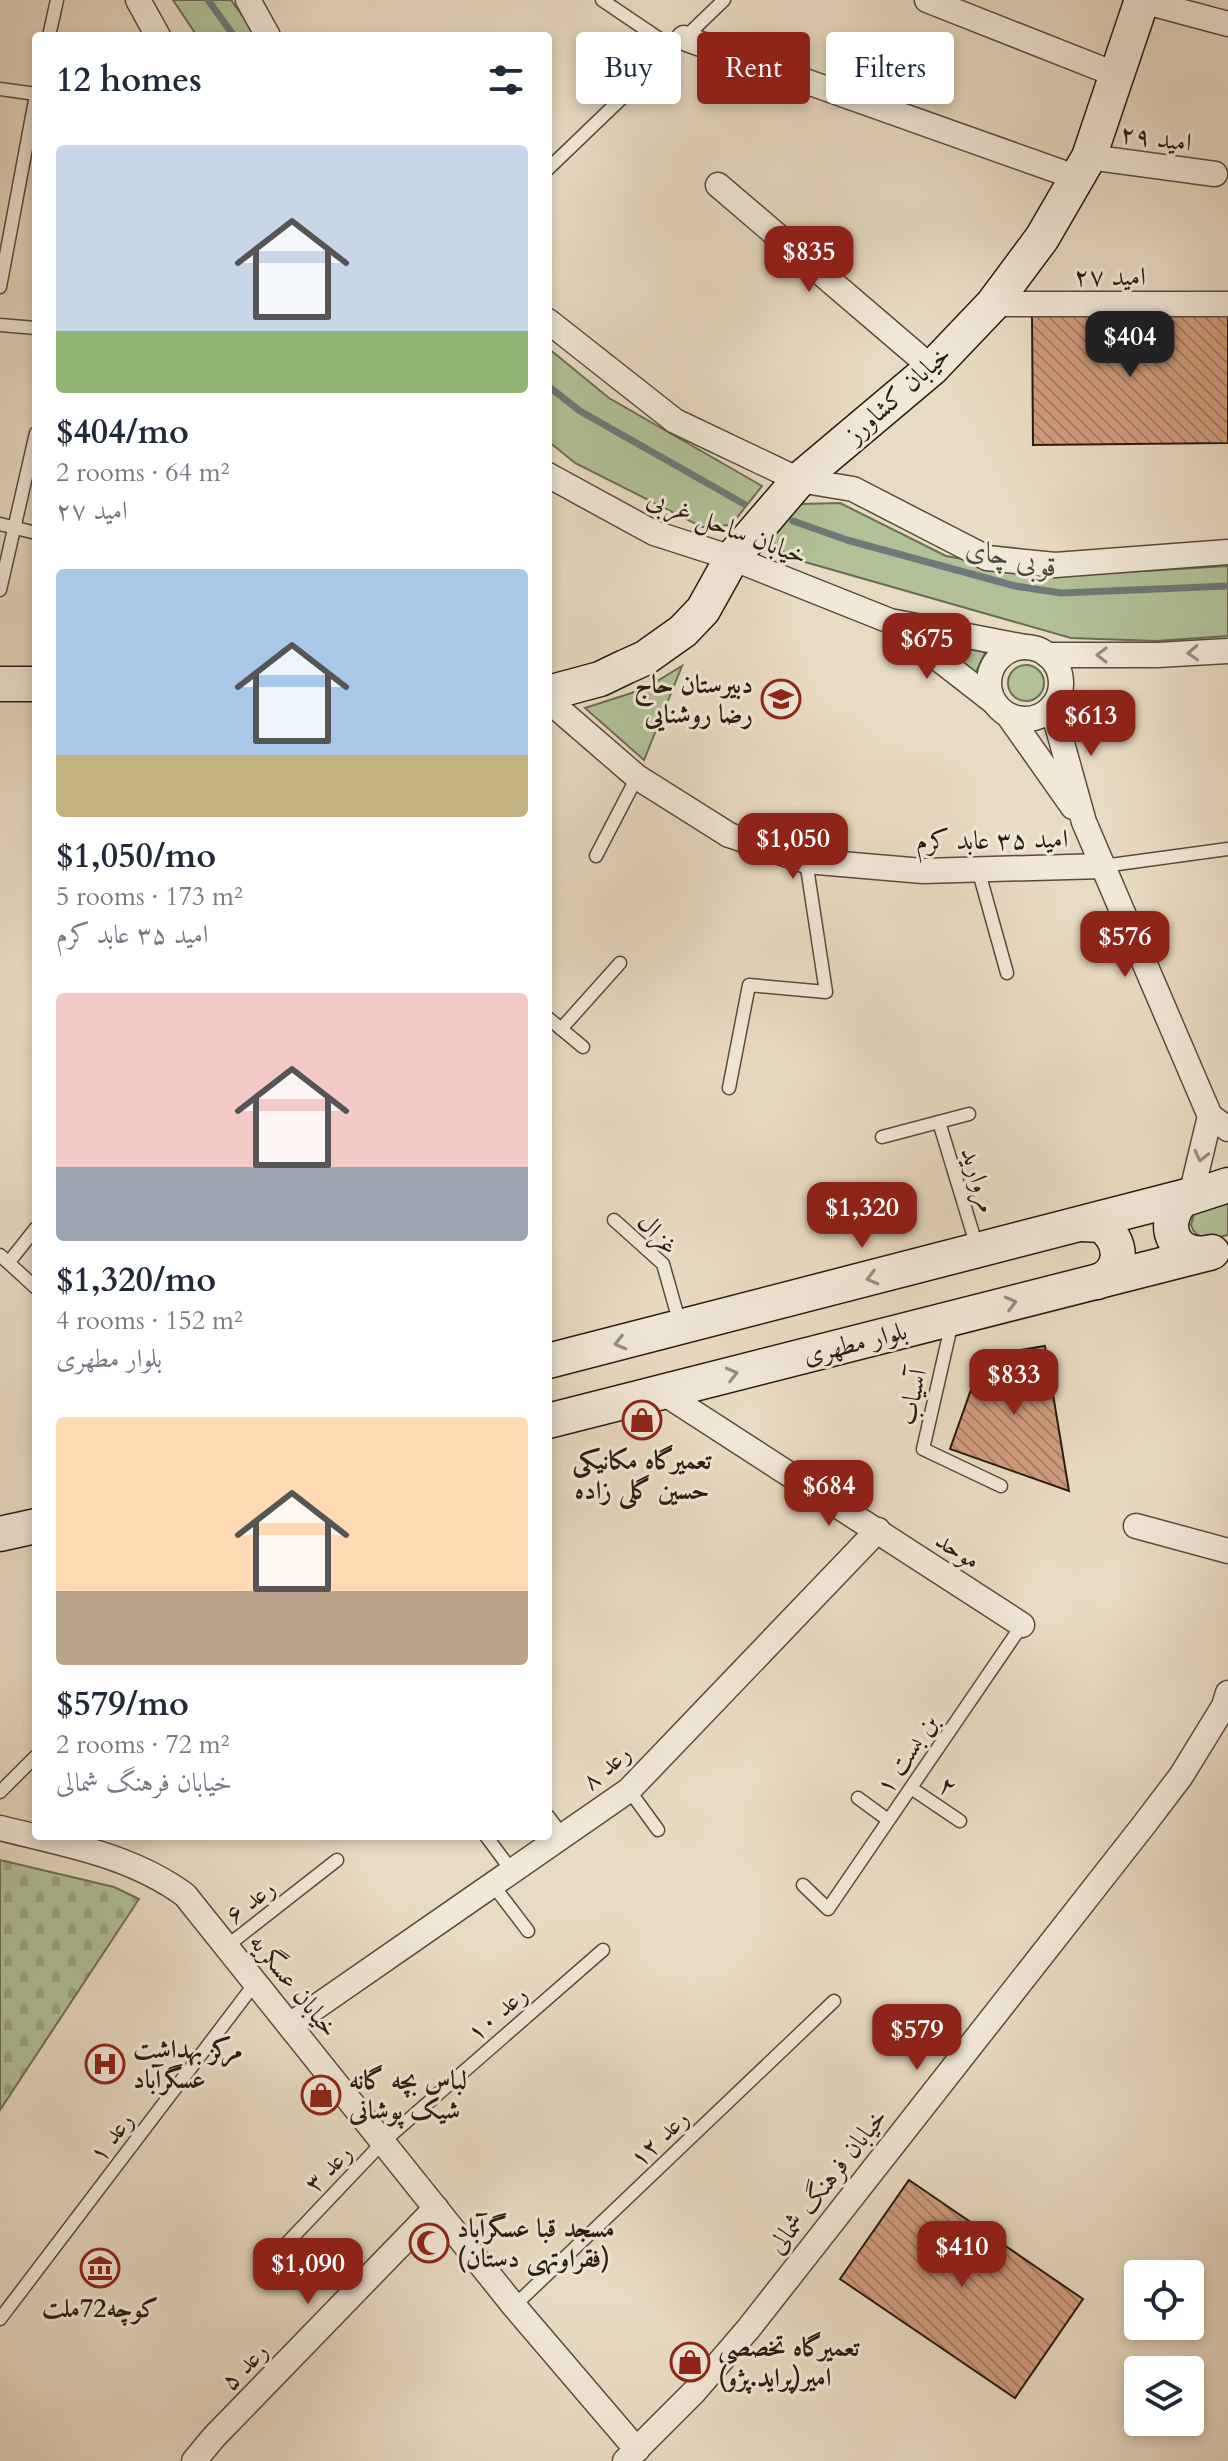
<!DOCTYPE html>
<html lang="en">
<head>
<meta charset="utf-8">
<style>
	:root { --surface:#fff; --page:#f2f2f3; --text:#1f2937; --muted:#747a83; --accent:#8f2418 }
	body { margin:0; font-family:Cardo,Amiri,serif; background:var(--page); color:var(--text); height:100vh; display:flex; flex-direction:column; font-size:30px; white-space:nowrap }
	* { box-sizing:border-box; margin:0 }
	p { font-size:26px; color:var(--muted) }
	.icon { flex:none; width:44px; height:44px; fill:none; stroke:currentColor; stroke-width:2; stroke-linecap:round; stroke-linejoin:round }
	.map { position:relative; flex:1; overflow:hidden }
	.drawer { position:absolute; left:32px; top:32px; width:520px; height:1808px; display:flex; flex-direction:column; background:var(--surface); border-radius:8px; box-shadow:0 4px 12px #0003 }
	.drawer>* { flex:none }
	.banner { position:absolute; left:576px; top:32px; width:532px; height:72px; display:flex; gap:16px }
	.controls { position:absolute; left:1124px; top:2260px; display:grid; gap:16px }
	.controls a { display:grid; place-items:center; width:80px; height:80px; border-radius:8px; background:var(--surface); box-shadow:0 4px 12px #0003; font-size:40px }
	.price { position:absolute; translate:-50% -68px; padding:0 18px; border-radius:16px; background:var(--accent); color:#fff; font-size:26px; line-height:52px; filter:drop-shadow(0 2px 4px #0008) }
	.price::after { content:''; position:absolute; left:50%; top:48px; width:24px; height:18px; margin-left:-12px; background:inherit; clip-path:polygon(0 0,100% 0,50% 100%) }
	.price.selected { background:#222; color:#fff }
	ul { padding:0; list-style:none }
	li { display:grid; align-content:center; gap:16px; height:424px; padding:0 24px }
	li span { display:grid; place-items:center; height:248px; border-radius:8px; color:#555 }
	li>.icon { margin-inline-start:auto }
	span .icon { width:144px; height:144px; fill:#fffc; stroke-width:1 }
	li b { font-size:34px }
	h2 { display:flex; justify-content:space-between; align-items:center; height:96px; padding:0 24px; font-size:34px }
	.pill { padding:0 28px; border-radius:8px; background:var(--surface); box-shadow:0 4px 12px #0003; font-size:28px; line-height:72px }
	.pill.selected { background:var(--accent); color:#fff }
	.map>svg:first-child { display:block }
</style>
</head>
<body>
<div class="map">
<svg width="1228" height="2461" viewBox="0 0 1228 2461">
	<defs>
		<pattern id="cemetery-stones" width="16" height="16" patternUnits="userSpaceOnUse" patternTransform="scale(2)"><rect width="16" height="16" fill="#b2c197"/><path d="M2 7V4a2 2 0 0 1 4 0v3zM10 15v-3a2 2 0 0 1 4 0v3z" fill="#99a581"/></pattern>
		<pattern id="building-back-hatch" width="6" height="6" patternUnits="userSpaceOnUse" patternTransform="scale(2)"><rect width="6" height="6" fill="#d19d7f"/><path d="M-1 5l2 2M0 0l6 6M5-1l2 2" fill="none" stroke="#aa7f67"/></pattern>
	</defs>
	<rect width="100%" height="100%" fill="#e9dbc3"/>
	<filter id="stains"><feTurbulence type="fractalNoise" baseFrequency=".0025" numOctaves="4"/><feColorMatrix values="0 0 0 0 .2 0 0 0 0 .09 0 0 0 0 .02 0 0 0 .5 -.17"/></filter>
	<radialGradient id="worn" r=".72"><stop offset=".6" stop-color="#630" stop-opacity="0"/><stop offset="1" stop-color="#630" stop-opacity=".3"/></radialGradient>
	<g fill="#b2c197" stroke="#6c6e54" stroke-width="2">
		<path d="M173 0H231L257 36H197Z"/>
		<path d="M548 348 609 398 762 486 731 525 702 527 575 463 548 441Z"/>
		<path d="M840 503 946 556 1060 576 1228 566V636L1156 641 1071 638 791 558 771 541 800 504Z"/>
		<path d="M937 640 986 651 975 674Z"/>
		<circle cx="1026" cy="683" r="18"/>
		<path d="M682 666 644 760 585 708 644 689Z"/>
		<path d="M1228 1200V1235C1213 1239 1196 1242 1191 1225L1195 1210Z"/>
	</g>
	<path fill="url(#cemetery-stones)" stroke="#6c6e54" stroke-width="2" d="M0 1860 114 1887 139 1899 0 2110Z"/>
	<g fill="none" stroke-linecap="round" stroke-linejoin="round">
		<g stroke="#6d7a79" stroke-width="7">
			<path d="M208 0 234 36"/>
			<path d="M548 386 580 411 744 504"/>
			<path d="M793 521 847 540 1015 586 1061 593 1228 586"/>
		</g>
	</g>
	<g fill="url(#building-back-hatch)" stroke="#271c12" stroke-width="2">
		<path d="M1228 313V443L1033 445 1032 315Z"/>
		<path d="M1045 1346 1069 1491 950 1449 983 1356Z"/>
		<path d="M909 2180 1083 2299 1015 2398 840 2279Z"/>
	</g>
	<g fill="none" stroke-linecap="round" stroke-linejoin="round">
		<defs>
			<g id="service">
				<path d="M602 0 673 48"/>
				<path d="M49 36 57 0"/>
				<path d="M0 89 36 94"/>
				<path d="M548 169 724 0"/>
				<path d="M0 287 36 95"/>
				<path d="M0 325 36 328"/>
				<path d="M0 524 36 533"/>
				<path d="M0 590 36 433"/>
				<path d="M596 856 637 777"/>
				<path d="M1103 866 1228 849"/>
				<path d="M978 869 1007 973"/>
				<path d="M548 1018 583 1047"/>
				<path d="M561 1029 620 963"/>
				<path d="M729 1088 749 985 826 992 806 861"/>
				<path d="M939 1122 977 1247"/>
				<path d="M882 1137 969 1114"/>
				<path d="M614 1220 663 1264 680 1324"/>
				<path d="M0 1255 36 1288"/>
				<path d="M9 1262 36 1228"/>
				<path d="M952 1322 923 1449 1001 1486"/>
				<path d="M911 1788 960 1821"/>
				<path d="M629 1790 658 1830"/>
				<path d="M0 1792 36 1756"/>
				<path d="M858 1798 888 1820"/>
				<path d="M548 1816 563 1836"/>
				<path d="M486 1836 512 1871"/>
				<path d="M493 1885 528 1931"/>
				<path d="M803 1885 828 1909 1022 1625"/>
				<path d="M227 1946 337 1860"/>
				<path d="M271 2260 383 2142 603 1950"/>
				<path d="M514 2306 834 2001"/>
				<path d="M0 2319 256 1982"/>
			</g>
			<g id="minor">
				<path d="M138 0 158 36"/>
				<path d="M248 0 268 36"/>
				<path d="M927 0 1117 75"/>
				<path d="M1142 1 1228 24"/>
				<path d="M684 38 1078 178"/>
				<path d="M1089 157 1215 174"/>
				<path d="M718 185 932 368"/>
				<path d="M993 304H1228"/>
				<path d="M548 321 675 421 799 480 853 489 987 558 1055 565 1228 552"/>
				<path d="M548 475 654 533 732 558 890 621 1025 647"/>
				<path d="M895 625 994 702"/>
				<circle cx="1025" cy="683" r="36"/>
				<path d="M1047 655H1157L1228 651"/>
				<path d="M548 700 637 777 729 835 806 861 923 871 1103 866"/>
				<path d="M1052 707 1084 822 1210 1116 1228 1129"/>
				<path d="M1008 715 1073 807"/>
				<path d="M1191 1195 1210 1116"/>
				<path d="M662 1392 1022 1625"/>
				<path d="M1136 1526 1228 1551"/>
				<path d="M0 1828C64 1844 131 1855 185 1895L514 2306 637 2450"/>
				<path d="M290 2025 629 1790 878 1530"/>
				<path d="M194 2461 214 2437 436 2208"/>
				<path d="M625 2461 694 2392 749 2328 1143 1826 1181 1776 1224 1706 1228 1693"/>
			</g>
			<g id="secondary">
				<path d="M0 684H36"/>
				<path d="M548 693 600 679 625 667 645 658 683 631 703 610 732 558 799 480 932 368 993 304 1042 238 1089 157 1142 0"/>
				<path d="M1082 1224 1101 1225C1123 1241 1125 1271 1097 1282"/>
				<path d="M1212 1252C1176 1261 1158 1227 1182 1200L1228 1185"/>
				<path d="M548 1361 1191 1195"/>
				<path d="M548 1421 1209 1253"/>
				<path d="M0 1534 36 1526"/>
			</g>
		</defs>
		<use href="#service" stroke="#584c3e" stroke-width="15"/>
		<use href="#minor" stroke="#584c3e" stroke-width="27"/>
		<use href="#secondary" stroke="#271c12" stroke-width="37"/>
		<use href="#service" stroke="#f1e8d8" stroke-width="12"/>
		<use href="#minor" stroke="#f1e8d8" stroke-width="24"/>
		<use href="#secondary" stroke="#f1e8d8" stroke-width="34"/>
	</g>
	<defs><path id="oneway-chevron" d="M-2-3.5L2.5 0L-2 3.5" fill="none" stroke-width="1.6" stroke-linecap="round" stroke-linejoin="round" transform="scale(2)"/></defs>
	<g stroke="#968c7f">
		<use href="#oneway-chevron" transform="translate(1193 653) rotate(177)"/>
		<use href="#oneway-chevron" transform="translate(1102 655) rotate(-180)"/>
		<use href="#oneway-chevron" transform="translate(1201 1156) rotate(103)"/>
		<use href="#oneway-chevron" transform="translate(872 1278) rotate(166)"/>
		<use href="#oneway-chevron" transform="translate(1011 1303) rotate(-14)"/>
		<use href="#oneway-chevron" transform="translate(620 1343) rotate(166)"/>
		<use href="#oneway-chevron" transform="translate(732 1374) rotate(-14)"/>
	</g>
	<defs>
		<symbol id="school-ring" viewBox="-11 -11 22 22"><circle r="9.5" fill="#f1e8d8" stroke="#8f2418" stroke-width="1.5"/><path d="M0-5L7-2L0 1L-7-2ZM-4 1L0 2.5L4 1V4Q0 6-4 4Z" fill="#8f2418"/></symbol>
		<symbol id="shop-ring" viewBox="-11 -11 22 22"><circle r="9.5" fill="#f1e8d8" stroke="#8f2418" stroke-width="1.5"/><path d="M-5-2.5h2.3a2.7 3.5 0 0 1 5.4 0H5L5.5 6h-11ZM-1.5-2.5h3a1.5 2.3 0 0 0-3 0Z" fill="#8f2418"/></symbol>
		<symbol id="hospital-ring" viewBox="-11 -11 22 22"><circle r="9.5" fill="#f1e8d8" stroke="#8f2418" stroke-width="1.5"/><path d="M-5-5h3v3.5h4V-5h3V5h-3V1.5h-4V5h-3Z" fill="#8f2418"/></symbol>
		<symbol id="mosque-ring" viewBox="-11 -11 22 22"><circle r="9.5" fill="#f1e8d8" stroke="#8f2418" stroke-width="1.5"/><path d="M3.5-4.9A6 6 0 1 0 3.5 4.9A5 5 0 1 1 3.5-4.9Z" fill="#8f2418"/></symbol>
		<symbol id="museum-ring" viewBox="-11 -11 22 22"><circle r="9.5" fill="#f1e8d8" stroke="#8f2418" stroke-width="1.5"/><path d="M0-6L6-3V-2H-6V-3ZM-5-1h2V3h-2ZM-1-1h2V3h-2ZM3-1h2V3H3ZM-6 4H6V6H-6Z" fill="#8f2418"/></symbol>
	</defs>
	<g fill-rule="evenodd">
		<use href="#school-ring" x="759" y="677" width="44" height="44"/>
		<use href="#shop-ring" x="620" y="1398" width="44" height="44"/>
		<use href="#hospital-ring" x="83" y="2042" width="44" height="44"/>
		<use href="#shop-ring" x="299" y="2073" width="44" height="44"/>
		<use href="#mosque-ring" x="407" y="2221" width="44" height="44"/>
		<use href="#museum-ring" x="78" y="2246" width="44" height="44"/>
		<use href="#shop-ring" x="668" y="2340" width="44" height="44"/>
	</g>
	<g text-anchor="middle" dominant-baseline="central" stroke-width="6" stroke-linejoin="round" paint-order="stroke">
		<g font-size="26" fill="#271c12" stroke="#f1e8d8">
			<text transform="translate(1156 138) rotate(8)">امید ۲۹</text>
			<text x="1110" y="276">امید ۲۷</text>
			<text transform="translate(898 394) rotate(-42)">خیابان کشاورز</text>
			<text transform="translate(727 527) rotate(21)">خیابان ساحل غربی</text>
			<text transform="translate(992 840) rotate(-1)">امید ۳۵ عابد کرم</text>
			<text transform="translate(979 1180) rotate(73)">مروارید</text>
			<text transform="translate(658 1234) rotate(47)">غزال</text>
			<text transform="translate(855 1343) rotate(-14)">بلوار مطهری</text>
			<text transform="translate(912 1397) rotate(-77)">آسیاب</text>
			<text transform="translate(958 1550) rotate(33)">موحد</text>
			<text transform="translate(907 1754) rotate(-56)">بن بست ۱</text>
			<text transform="translate(606 1767) rotate(-40)">رعد ۸</text>
			<text transform="translate(948 1786) rotate(34)">۲</text>
			<text transform="translate(250 1901) rotate(-38)">رعد ۶</text>
			<text transform="translate(294 1985) rotate(51)">خیابان عسگریه</text>
			<text transform="translate(497 2013) rotate(-41)">رعد ۱۰</text>
			<text transform="translate(111 2137) rotate(-53)">رعد ۱</text>
			<text transform="translate(659 2138) rotate(-44)">رعد ۱۲</text>
			<text transform="translate(328 2168) rotate(-46)">رعد ۳</text>
			<text transform="translate(827 2181) rotate(-52)">خیابان فرهنگ شمالی</text>
			<text transform="translate(244 2366) rotate(-46)">رعد ۵</text>
		</g>
		<g font-size="26" font-weight="bold" fill="#271c12" stroke="#f1e8d8" text-anchor="start">
			<text x="753" y="684" text-anchor="end">دبیرستان حاج<tspan x="753" dy="30">رضا روشنایی</tspan></text>
			<text x="642" y="1460" text-anchor="middle">تعمیرگاه مکانیکی<tspan x="642" dy="30">حسین گلی زاده</tspan></text>
			<text x="133" y="2049">مرکز بهداشت<tspan x="133" dy="30">عسگرآباد</tspan></text>
			<text x="349" y="2080">لباس بچه گانه<tspan x="349" dy="30">شیک پوشانی</tspan></text>
			<text x="457" y="2228">مسجد قبا عسگرآباد<tspan x="457" dy="30">(فقراوتهی دستان)</tspan></text>
			<text x="100" y="2308" text-anchor="middle">کوچه72ملت</text>
			<text x="718" y="2347">تعمیرگاه تخصصی<tspan x="718" dy="30">امیر(پراید.پژو)</tspan></text>
		</g>
		<g font-size="28" font-style="italic" fill="#4a4b46" stroke="#f1e8d8">
			<text transform="translate(1012 558) rotate(13)">قوبی چای</text>
		</g>
	</g>
	<rect width="100%" height="100%" filter="url(#stains)"/>
	<rect width="100%" height="100%" fill="url(#worn)"/>
</svg>
<div class="controls">
<a><svg class="icon" aria-label="locate" viewBox="0 0 24 24"><circle cx="12" cy="12" r="6"/><path d="M12 2v4M12 18v4M2 12h4M18 12h4"/></svg></a>
<a><svg class="icon" aria-label="layers" viewBox="0 0 24 24"><path d="M12 4l9 5-9 5-9-5zM3 14l9 5 9-5"/></svg></a>
</div>
<b class="price" style="left:809px;top:294px">$835</b>
<b class="price selected" style="left:1130px;top:379px">$404</b>
<b class="price" style="left:927px;top:681px">$675</b>
<b class="price" style="left:1091px;top:758px">$613</b>
<b class="price" style="left:793px;top:881px">$1,050</b>
<b class="price" style="left:1125px;top:979px">$576</b>
<b class="price" style="left:862px;top:1250px">$1,320</b>
<b class="price" style="left:1014px;top:1417px">$833</b>
<b class="price" style="left:829px;top:1528px">$684</b>
<b class="price" style="left:917px;top:2072px">$579</b>
<b class="price" style="left:962px;top:2289px">$410</b>
<b class="price" style="left:308px;top:2306px">$1,090</b>
<div class="banner">
<a class="pill">Buy</a>
<a class="pill selected">Rent</a>
<a class="pill">Filters</a>
</div>
<section class="drawer">
<h2>12 homes<svg class="icon" aria-label="filters" viewBox="0 0 24 24"><path d="M4 7h16M4 17h16"/><circle cx="9" cy="7" r="2"/><circle cx="15" cy="17" r="2"/></svg></h2>
<ul>
<li><span style="background:linear-gradient(#c9d6e8 75%,#8fb573 0)"><svg class="icon" aria-label="home" viewBox="0 0 24 24"><path d="M3 11l9-7 9 7M6 9v11h12V9"/></svg></span><div><b>$404/mo</b><p>2 rooms · 64 m²</p><p>امید ۲۷</p></div></li>
<li><span style="background:linear-gradient(#a9c7e8 75%,#c2b280 0)"><svg class="icon" aria-label="home" viewBox="0 0 24 24"><path d="M3 11l9-7 9 7M6 9v11h12V9"/></svg></span><div><b>$1,050/mo</b><p>5 rooms · 173 m²</p><p>امید ۳۵ عابد کرم</p></div></li>
<li><span style="background:linear-gradient(#f6c9c9 70%,#9aa5b1 0)"><svg class="icon" aria-label="home" viewBox="0 0 24 24"><path d="M3 11l9-7 9 7M6 9v11h12V9"/></svg></span><div><b>$1,320/mo</b><p>4 rooms · 152 m²</p><p>بلوار مطهری</p></div></li>
<li><span style="background:linear-gradient(#ffd9b3 70%,#b9a48a 0)"><svg class="icon" aria-label="home" viewBox="0 0 24 24"><path d="M3 11l9-7 9 7M6 9v11h12V9"/></svg></span><div><b>$579/mo</b><p>2 rooms · 72 m²</p><p>خیابان فرهنگ شمالی</p></div></li>
</ul>
</section>
</div>
</body>
</html>
